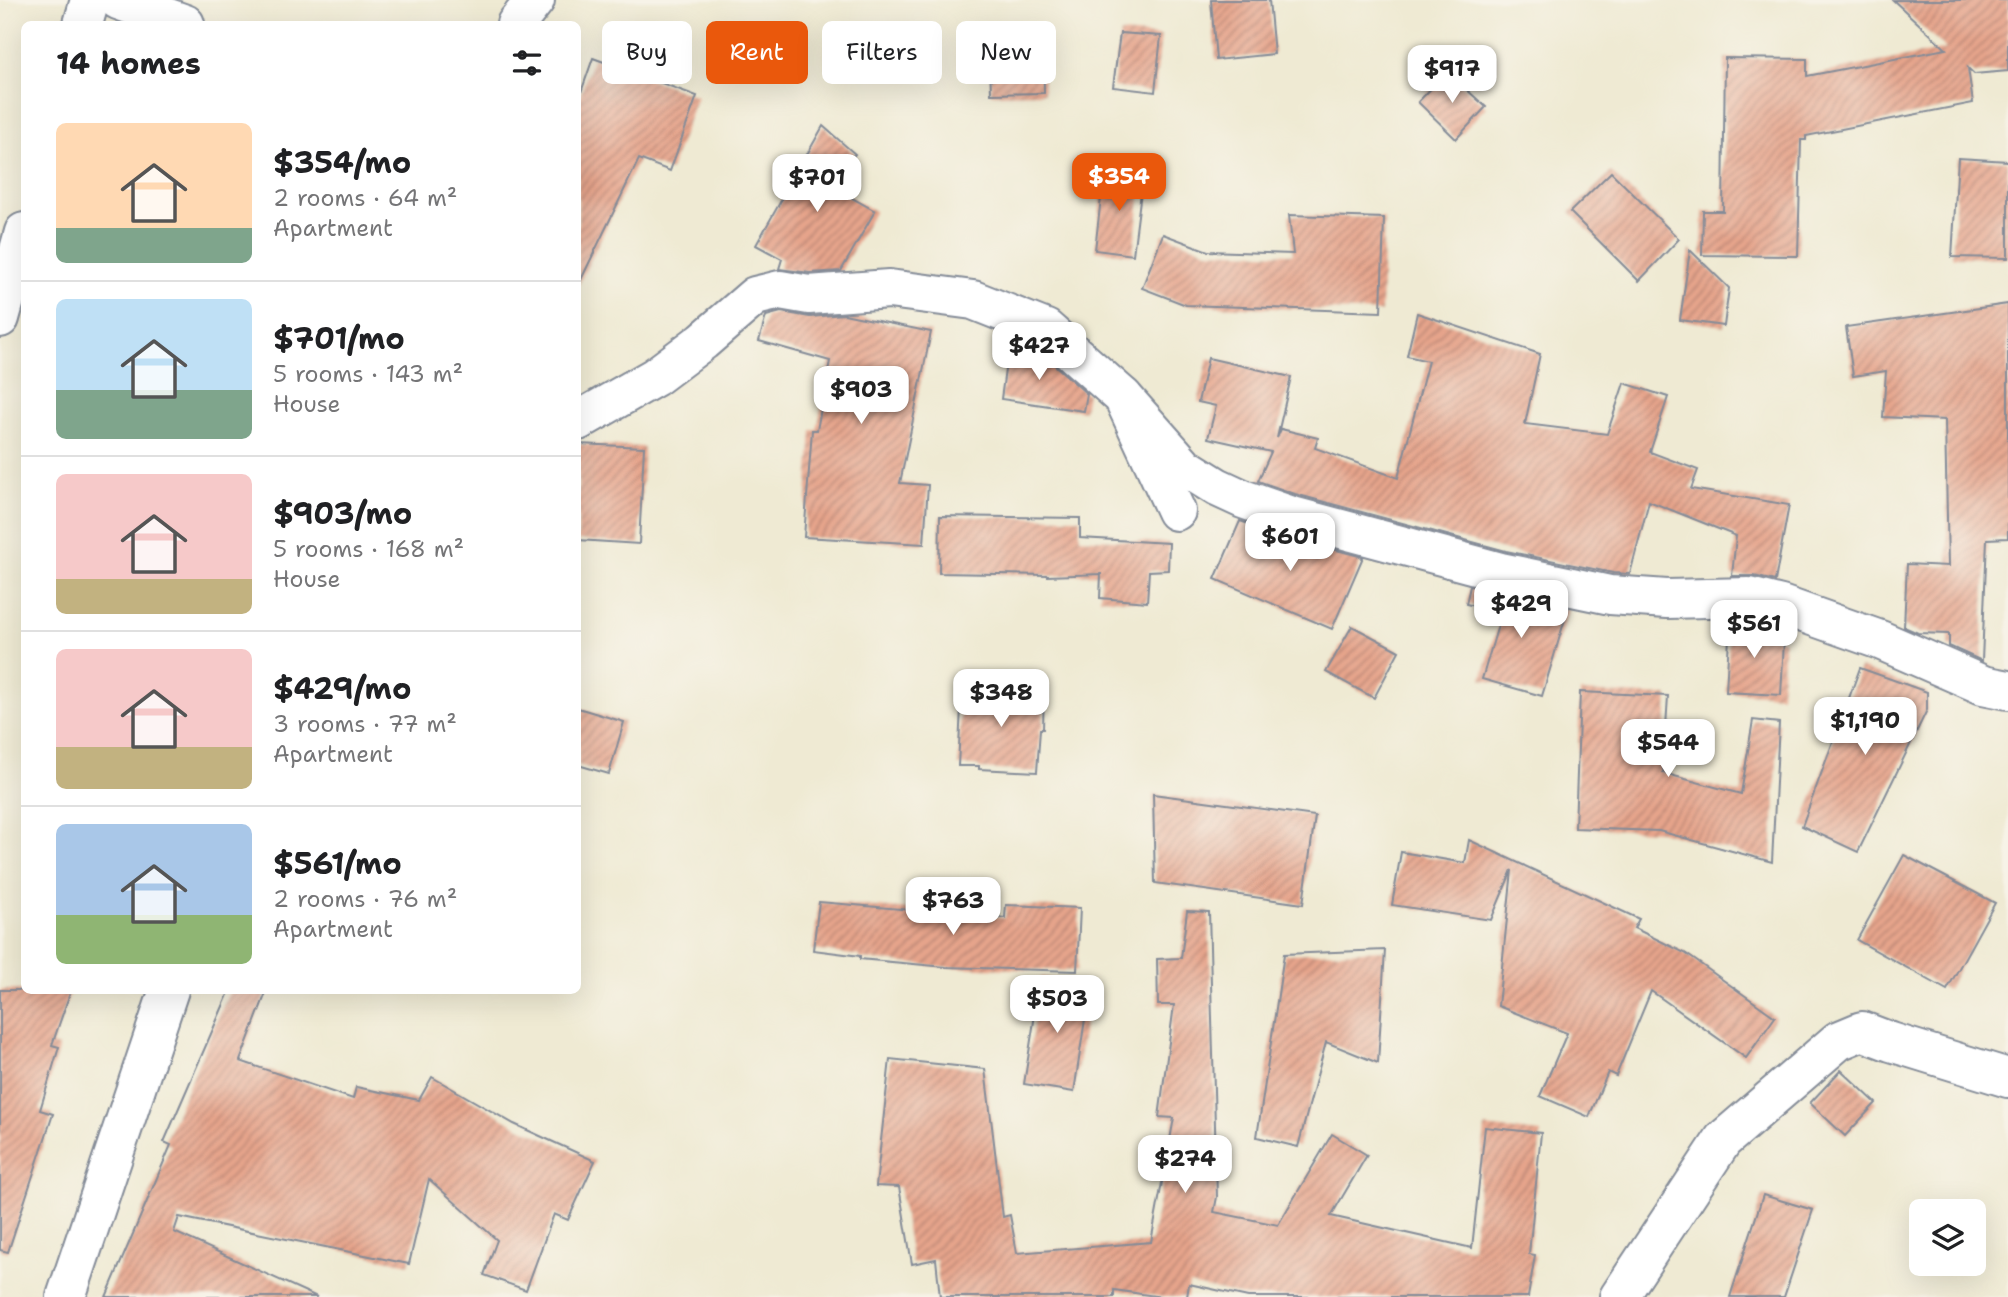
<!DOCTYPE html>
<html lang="en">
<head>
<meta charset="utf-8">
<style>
	:root { --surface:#fff; --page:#f6f6f6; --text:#202124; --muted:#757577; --line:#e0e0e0; --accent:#ea580c }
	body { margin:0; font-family:"Shantell Sans",sans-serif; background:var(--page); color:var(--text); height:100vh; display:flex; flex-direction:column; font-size:26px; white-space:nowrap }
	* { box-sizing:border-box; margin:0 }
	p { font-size:23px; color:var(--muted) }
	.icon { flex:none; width:38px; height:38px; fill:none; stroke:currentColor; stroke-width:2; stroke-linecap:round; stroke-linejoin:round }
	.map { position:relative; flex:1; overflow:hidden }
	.side { position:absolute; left:21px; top:21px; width:560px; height:973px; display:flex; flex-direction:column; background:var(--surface); border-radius:10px; box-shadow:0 7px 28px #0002 }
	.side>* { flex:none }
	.hud { position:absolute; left:602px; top:21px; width:665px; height:63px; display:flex; gap:14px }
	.controls { position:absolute; left:1909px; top:1199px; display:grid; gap:14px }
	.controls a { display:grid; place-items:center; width:77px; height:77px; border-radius:10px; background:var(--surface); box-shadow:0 7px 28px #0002; font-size:35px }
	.price { position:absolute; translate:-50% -60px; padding:0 16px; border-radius:14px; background:#fff; color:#222; font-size:23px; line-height:46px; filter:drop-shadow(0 2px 4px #0008) }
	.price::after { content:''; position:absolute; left:50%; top:42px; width:21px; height:16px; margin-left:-10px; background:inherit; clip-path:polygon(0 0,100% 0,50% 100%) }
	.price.on { background:var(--accent); color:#fff }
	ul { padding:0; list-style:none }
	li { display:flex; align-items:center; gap:21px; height:175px; padding:0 35px }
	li+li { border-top:2px solid var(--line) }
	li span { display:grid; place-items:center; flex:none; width:196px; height:140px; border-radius:10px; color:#555 }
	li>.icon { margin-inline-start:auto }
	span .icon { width:84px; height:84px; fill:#fffc; stroke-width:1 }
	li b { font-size:30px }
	h2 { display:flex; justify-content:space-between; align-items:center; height:84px; padding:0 35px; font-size:30px }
	.tag { padding:0 24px; border-radius:10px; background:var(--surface); box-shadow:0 7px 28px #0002; font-size:24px; line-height:63px }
	.tag.on { background:var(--accent); color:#fff }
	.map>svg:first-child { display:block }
</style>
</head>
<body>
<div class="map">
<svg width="2008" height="1297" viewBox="0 0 2008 1297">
	<defs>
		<pattern id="building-hatch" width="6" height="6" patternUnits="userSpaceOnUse" patternTransform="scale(1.75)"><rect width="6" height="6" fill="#e6a48b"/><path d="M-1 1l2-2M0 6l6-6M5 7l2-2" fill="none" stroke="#ba8675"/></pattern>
	</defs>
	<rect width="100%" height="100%" fill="#f7f3e8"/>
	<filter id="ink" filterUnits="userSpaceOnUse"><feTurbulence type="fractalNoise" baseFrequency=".0143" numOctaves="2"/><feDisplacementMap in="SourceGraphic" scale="14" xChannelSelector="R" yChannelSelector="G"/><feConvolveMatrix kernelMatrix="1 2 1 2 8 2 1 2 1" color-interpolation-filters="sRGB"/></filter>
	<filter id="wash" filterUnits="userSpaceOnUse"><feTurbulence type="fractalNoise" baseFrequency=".00686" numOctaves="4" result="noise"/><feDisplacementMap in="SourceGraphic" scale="28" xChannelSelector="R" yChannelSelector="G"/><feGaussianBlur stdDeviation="1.57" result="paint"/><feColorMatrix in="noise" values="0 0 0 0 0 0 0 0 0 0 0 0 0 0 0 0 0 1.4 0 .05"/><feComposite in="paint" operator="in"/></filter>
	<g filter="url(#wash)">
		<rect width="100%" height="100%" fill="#efead3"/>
		<g id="blocks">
			<g fill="url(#building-hatch)">
				<path d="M1211 0H1269L1274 54 1216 60Z"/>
				<path d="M1893 0H2008V71L1974 74 1968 68 1973 103 1806 136V140H1801L1798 256 1702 255 1703 211H1723L1725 58 1807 59V76L1946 49Z"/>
				<path d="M1043 28 1044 93 991 94 989 30Z"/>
				<path d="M1120 33 1161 36 1155 92 1113 87Z"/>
				<path d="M593 58 697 96 670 171 639 159 578 286V101Z"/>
				<path d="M1447 72 1486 107 1456 139 1418 102Z"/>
				<path d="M823 126 855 154 829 185 875 211 841 271 810 273 779 269 782 259 756 245Z"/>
				<path d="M1958 158 2008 161V258L1952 257Z"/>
				<path d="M1104 172 1143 176 1133 255 1095 250Z"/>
				<path d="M1611 172 1679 239 1639 281 1570 212Z"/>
				<path d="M1289 215 1384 218 1381 312 1186 305 1142 288 1163 234 1208 251 1293 254Z"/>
				<path d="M1690 250 1729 288 1724 326 1680 320Z"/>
				<path d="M2008 304V538L1987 539 1982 661 1949 646V634L1918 633 1904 627 1907 564 1948 566 1945 420 1883 417 1886 371 1853 376 1846 327Z"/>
				<path d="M781 312 810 317 844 314 931 332 900 483 928 485 924 544 804 537 812 430H817L830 361 759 341 766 316Z"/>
				<path d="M1417 313 1540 354 1525 424 1607 434 1624 383 1668 397 1650 452 1698 470 1691 489 1789 505 1775 581 1754 576H1732L1736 536 1649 501 1630 574 1613 573 1506 551 1295 494 1258 481 1271 452 1208 438 1216 406 1198 402 1208 358 1291 377 1277 438 1281 429 1318 438 1315 448 1398 478 1428 361 1407 356Z"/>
				<path d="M1008 348 1040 352 1087 394 1084 411 1001 399Z"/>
				<path d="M578 444 644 447 639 544 578 540Z"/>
				<path d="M940 516 1080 518V538L1169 543 1168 570 1149 571 1147 602 1100 598 1101 574 1048 576V575L939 573Z"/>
				<path d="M1240 521 1283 536 1363 557 1332 629 1215 579Z"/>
				<path d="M1470 586 1568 609 1542 696 1482 679 1502 612 1466 604Z"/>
				<path d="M1730 619H1747L1768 624 1767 627 1744 626 1784 641 1781 695 1726 692Z"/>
				<path d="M1352 626 1399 651 1374 698 1326 672Z"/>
				<path d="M1860 668 1927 692V710L1858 852 1802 826Z"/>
				<path d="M962 688 1044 690 1043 729H1040L1037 772 979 769V766H958Z"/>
				<path d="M1580 692 1668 696 1663 773 1741 794 1753 720 1779 723 1772 862 1659 831 1575 828Z"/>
				<path d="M578 708 624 722 609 774 578 765Z"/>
				<path d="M1153 794 1315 816 1303 904 1155 883Z"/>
				<path d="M1469 840 1639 919 1634 928 1685 953 1775 1017 1746 1058 1651 991 1616 1076 1608 1072 1589 1117 1540 1096 1567 1033 1498 1006 1512 870 1491 920 1392 905 1401 852 1465 863Z"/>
				<path d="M1904 855 1995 903 1947 990 1857 940Z"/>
				<path d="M819 902 1005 918 1006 905 1080 908 1077 971 946 967 860 959V956L813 950Z"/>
				<path d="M1187 911 1209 912 1217 1197 1214 1212 1278 1225 1332 1134 1367 1155 1331 1216 1472 1248 1485 1127 1541 1133 1529 1254 1535 1255 1528 1297H1248L1189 1284 1187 1297H1162L1114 1290V1297H940L936 1259 912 1264 899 1187 876 1186 890 1059 985 1069 1003 1217 1010 1215 1017 1253 1151 1242 1174 1118 1159 1117 1174 1005H1158L1157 959 1181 958Z"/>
				<path d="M1385 950 1378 1063 1326 1042 1298 1147 1257 1137 1284 954Z"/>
				<path d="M1041 977 1090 986 1074 1092 1024 1084Z"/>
				<path d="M0 990H71L52 1045 59 1047 40 1110 53 1114 8 1252 0 1250Z"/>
				<path d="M230 990H267L240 1061 353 1099 356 1087 419 1100 432 1077 514 1124 595 1161 568 1220 554 1214 526 1290 484 1275 497 1240 429 1179 409 1264 179 1217 174 1232 317 1297H106L171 1145 164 1142Z"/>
				<path d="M1841 1070 1876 1103 1845 1136 1810 1103Z"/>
				<path d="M1763 1195 1813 1210 1784 1297H1730Z"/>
			</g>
		</g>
	</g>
	<g filter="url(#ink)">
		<use href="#blocks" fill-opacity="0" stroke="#858c98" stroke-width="2"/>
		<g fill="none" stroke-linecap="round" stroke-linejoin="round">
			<defs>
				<g id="minor">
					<path d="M118 0 185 24"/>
					<path d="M83 24 90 0"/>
					<path d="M516 24 535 0"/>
					<path d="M0 318 24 232"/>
					<path d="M1123 397 1185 467 1217 487 1243 499 1289 515 1501 572 1610 595 1667 599 1749 597 1781 605 1880 640 1983 685 2008 690"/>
					<path d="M578 421 655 377 703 341 755 296 780 290 809 295 889 289 973 300 1046 329 1123 397 1176 511"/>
					<path d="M66 1297 169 990"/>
					<path d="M1619 1297 1723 1140 1838 1041 1862 1031 1891 1042 2008 1078"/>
				</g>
			</defs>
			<use href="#minor" stroke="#858c98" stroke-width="42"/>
			<use href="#minor" stroke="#fff" stroke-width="38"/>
		</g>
	</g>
</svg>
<div class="controls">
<a><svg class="icon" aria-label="layers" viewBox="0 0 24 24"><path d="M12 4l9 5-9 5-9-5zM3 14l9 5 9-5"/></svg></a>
</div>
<b class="price" style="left:1452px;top:105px">$917</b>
<b class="price on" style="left:1119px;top:213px">$354</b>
<b class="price" style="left:817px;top:214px">$701</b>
<b class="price" style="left:1039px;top:382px">$427</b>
<b class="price" style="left:861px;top:426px">$903</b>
<b class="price" style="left:1290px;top:573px">$601</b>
<b class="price" style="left:1521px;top:640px">$429</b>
<b class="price" style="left:1754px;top:660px">$561</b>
<b class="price" style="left:1001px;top:729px">$348</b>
<b class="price" style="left:1865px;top:757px">$1,190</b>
<b class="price" style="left:1668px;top:779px">$544</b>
<b class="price" style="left:953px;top:937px">$763</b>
<b class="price" style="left:1057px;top:1035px">$503</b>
<b class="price" style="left:1185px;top:1195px">$274</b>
<div class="hud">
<a class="tag">Buy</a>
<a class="tag on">Rent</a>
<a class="tag">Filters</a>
<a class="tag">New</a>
</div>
<section class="side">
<h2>14 homes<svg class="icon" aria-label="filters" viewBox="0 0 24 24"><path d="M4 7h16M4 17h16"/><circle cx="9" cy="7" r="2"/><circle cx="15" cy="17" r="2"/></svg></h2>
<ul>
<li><span style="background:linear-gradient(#ffd9b3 75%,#7fa58c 0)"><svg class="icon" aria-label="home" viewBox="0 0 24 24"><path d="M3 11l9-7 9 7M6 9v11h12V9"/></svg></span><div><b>$354/mo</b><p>2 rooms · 64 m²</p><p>Apartment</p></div></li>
<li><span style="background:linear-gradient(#bfe0f5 65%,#7fa58c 0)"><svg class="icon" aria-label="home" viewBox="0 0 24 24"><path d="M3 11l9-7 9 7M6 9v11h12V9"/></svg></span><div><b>$701/mo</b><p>5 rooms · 143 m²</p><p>House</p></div></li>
<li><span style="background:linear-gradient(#f6c9c9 75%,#c2b280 0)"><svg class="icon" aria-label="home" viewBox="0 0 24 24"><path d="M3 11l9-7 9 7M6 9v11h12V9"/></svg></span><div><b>$903/mo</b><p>5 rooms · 168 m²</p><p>House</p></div></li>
<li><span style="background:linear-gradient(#f6c9c9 70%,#c2b280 0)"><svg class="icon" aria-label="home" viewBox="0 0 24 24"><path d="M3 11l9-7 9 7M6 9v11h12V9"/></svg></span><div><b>$429/mo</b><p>3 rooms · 77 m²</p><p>Apartment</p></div></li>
<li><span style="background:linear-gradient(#a9c7e8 65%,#8fb573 0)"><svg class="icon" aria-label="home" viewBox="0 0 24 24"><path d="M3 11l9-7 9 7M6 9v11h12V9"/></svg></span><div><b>$561/mo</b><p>2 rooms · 76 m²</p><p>Apartment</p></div></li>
</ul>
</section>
</div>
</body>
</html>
